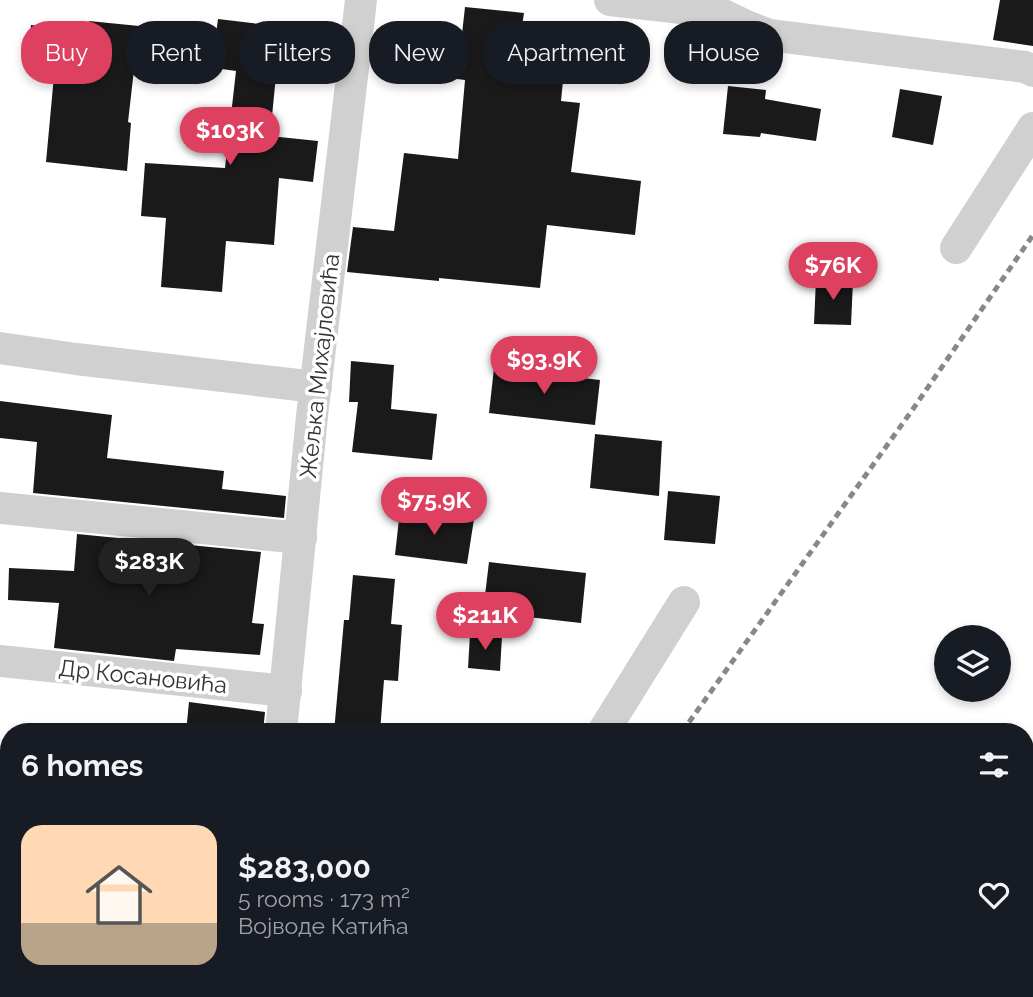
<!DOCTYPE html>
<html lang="en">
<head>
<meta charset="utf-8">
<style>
	:root { --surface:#171b24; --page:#242831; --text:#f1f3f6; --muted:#9ea1a6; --accent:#dd415f }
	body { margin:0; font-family:Raleway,sans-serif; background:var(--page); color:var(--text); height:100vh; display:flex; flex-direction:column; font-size:26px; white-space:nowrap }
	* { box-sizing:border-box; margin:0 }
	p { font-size:23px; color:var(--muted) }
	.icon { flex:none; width:38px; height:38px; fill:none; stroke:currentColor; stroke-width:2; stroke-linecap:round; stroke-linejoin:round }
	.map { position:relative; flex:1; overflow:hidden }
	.sheet { position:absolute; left:0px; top:723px; width:1034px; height:275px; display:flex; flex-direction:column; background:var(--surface); border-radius:28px 28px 0 0; box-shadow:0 4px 10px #0003 }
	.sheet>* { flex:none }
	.banner { position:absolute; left:21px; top:21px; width:992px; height:63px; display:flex; gap:14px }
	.fabs { position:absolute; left:934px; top:625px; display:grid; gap:14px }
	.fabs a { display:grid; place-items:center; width:77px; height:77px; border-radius:50%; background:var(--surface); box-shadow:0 4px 10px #0003; font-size:35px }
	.price { position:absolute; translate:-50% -60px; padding:0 16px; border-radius:24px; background:var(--accent); color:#fff; font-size:23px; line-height:46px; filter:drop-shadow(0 2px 4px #0008) }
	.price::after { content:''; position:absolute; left:50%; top:42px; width:21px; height:16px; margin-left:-10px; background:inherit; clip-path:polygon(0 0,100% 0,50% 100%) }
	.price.on { background:#222; color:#fff }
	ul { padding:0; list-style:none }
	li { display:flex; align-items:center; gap:21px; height:175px; padding:0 21px }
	li span { display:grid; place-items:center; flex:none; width:196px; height:140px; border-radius:21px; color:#555 }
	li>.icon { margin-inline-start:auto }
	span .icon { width:84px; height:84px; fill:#fffc; stroke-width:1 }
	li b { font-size:30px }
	h2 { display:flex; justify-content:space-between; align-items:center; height:84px; padding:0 21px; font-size:30px }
	.pill { padding:0 24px; border-radius:28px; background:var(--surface); box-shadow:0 4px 10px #0003; font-size:24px; line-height:63px }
	.pill.on { background:var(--accent); color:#fff }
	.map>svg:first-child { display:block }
</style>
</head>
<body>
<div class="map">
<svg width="1033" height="997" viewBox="0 0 1033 997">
	<rect width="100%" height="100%" fill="#fff"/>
	<g fill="#1a1a1a">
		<path d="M1000 0H1033V46L993 40Z"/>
		<path d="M465 7 524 13 522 26 568 31 561 101 580 103 571 172 641 181 635 235 547 225 540 288 439 278V281L347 272 353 227 394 231 404 153 458 159 465 80 457 79Z"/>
		<path d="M218 19 292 28 286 77 276 76 270 136 318 141 313 182 279 178 274 245 226 241 222 292 161 287 166 218 141 216 145 163 225 168 236 71 222 69 224 57 213 56Z"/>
		<path d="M89 21 139 26 128 122 131 123 127 171 46 162 55 65 27 61 31 25 88 31Z"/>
		<path d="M728 86 766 90 765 99 821 109 816 141 761 133 760 137 723 134Z"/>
		<path d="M900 89 942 96 933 145 892 137Z"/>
		<path d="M816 279 853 281 851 325 814 324Z"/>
		<path d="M351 361 394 365 391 409 437 414 432 460 352 452 358 402H349Z"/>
		<path d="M494 368 600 380 595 425 489 413Z"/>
		<path d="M0 401 112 415 107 458 224 471 222 489 286 496 284 518 33 493 37 442 0 438Z"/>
		<path d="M595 434 662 441 659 496 590 488Z"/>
		<path d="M668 491 720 496 715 544 664 540Z"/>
		<path d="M400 510 474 519 467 564 395 555Z"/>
		<path d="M77 534 261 552 252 623 264 624 260 655 176 649 174 661 54 648 59 603 8 600 9 568 74 571Z"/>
		<path d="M489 562 586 573 581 623 483 612Z"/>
		<path d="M353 575 395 579 391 624 402 625 398 681 384 680 380 732H334L344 620H349Z"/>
		<path d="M470 634 502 636 500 671 468 668Z"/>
		<path d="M189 702 265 712 263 732H186Z"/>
	</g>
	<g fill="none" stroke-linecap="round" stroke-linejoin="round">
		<g stroke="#d0d0d0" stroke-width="32">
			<path d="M610 0 717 12 746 26 769 35 1025 67 1033 71"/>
			<path d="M956 248 1033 128"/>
			<path d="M0 348 76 359 316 387"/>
			<path d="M0 508 301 538"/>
			<path d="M0 661 286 691"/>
			<path d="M281 732 312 416 361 0"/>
			<path d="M603 732 684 602"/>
			<path d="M0 828 9 829"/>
			<path d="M248 997 249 989"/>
			<path d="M435 997 441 989"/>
		</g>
		<g stroke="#888" stroke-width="5" stroke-dasharray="7 5" stroke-linecap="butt">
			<path d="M682 732 913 409 1033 235"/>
			<path d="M492 997 498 989"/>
		</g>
	</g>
	<g text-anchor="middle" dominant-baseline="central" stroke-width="7" stroke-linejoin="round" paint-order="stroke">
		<g font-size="23" fill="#333" stroke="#fff">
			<text transform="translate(319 366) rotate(-84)">Жељка Михајловића</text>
			<text transform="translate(143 676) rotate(6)">Др Косановића</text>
		</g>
	</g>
</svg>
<div class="fabs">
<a><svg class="icon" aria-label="layers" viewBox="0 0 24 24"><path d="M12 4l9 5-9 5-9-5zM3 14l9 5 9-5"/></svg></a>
</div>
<b class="price" style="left:230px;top:167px">$103K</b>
<b class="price" style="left:833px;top:302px">$76K</b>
<b class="price" style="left:544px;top:396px">$93.9K</b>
<b class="price" style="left:434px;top:537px">$75.9K</b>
<b class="price on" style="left:149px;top:598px">$283K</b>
<b class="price" style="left:485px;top:652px">$211K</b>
<div class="banner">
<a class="pill on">Buy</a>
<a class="pill">Rent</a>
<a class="pill">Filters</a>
<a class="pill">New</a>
<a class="pill">Apartment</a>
<a class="pill">House</a>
</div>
<section class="sheet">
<h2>6 homes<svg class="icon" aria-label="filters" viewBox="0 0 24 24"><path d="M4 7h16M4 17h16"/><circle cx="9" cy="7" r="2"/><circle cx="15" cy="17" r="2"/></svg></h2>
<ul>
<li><span style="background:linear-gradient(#ffd9b3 70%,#b9a48a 0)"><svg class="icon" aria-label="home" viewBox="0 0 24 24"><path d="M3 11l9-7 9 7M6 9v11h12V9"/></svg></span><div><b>$283,000</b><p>5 rooms · 173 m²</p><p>Војводе Катића</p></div><svg class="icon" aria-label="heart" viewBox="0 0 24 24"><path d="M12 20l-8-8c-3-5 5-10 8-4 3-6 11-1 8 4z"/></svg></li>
</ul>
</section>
</div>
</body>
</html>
